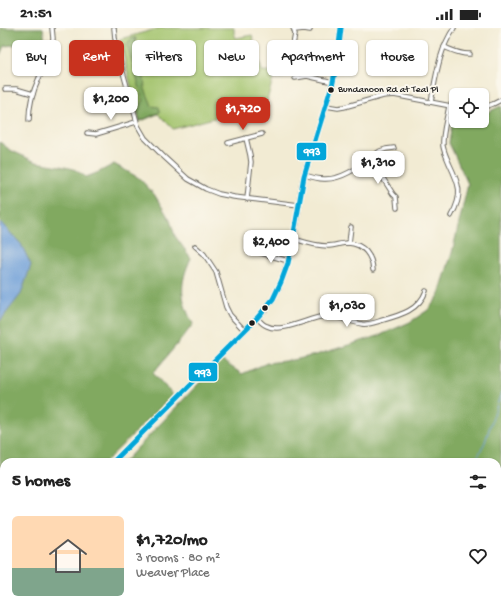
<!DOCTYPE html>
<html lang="en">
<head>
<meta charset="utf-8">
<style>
	:root { --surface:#fff; --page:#f2f2f2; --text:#222; --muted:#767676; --accent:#c8321e }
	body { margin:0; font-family:"Gochi Hand",sans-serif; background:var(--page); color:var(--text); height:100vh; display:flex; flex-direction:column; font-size:15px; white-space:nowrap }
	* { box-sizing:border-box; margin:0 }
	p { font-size:13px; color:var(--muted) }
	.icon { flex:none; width:22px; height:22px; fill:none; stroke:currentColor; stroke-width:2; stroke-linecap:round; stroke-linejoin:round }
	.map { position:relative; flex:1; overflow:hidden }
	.details { position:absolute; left:0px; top:430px; width:501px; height:156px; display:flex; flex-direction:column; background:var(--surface); border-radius:12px 12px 0 0; box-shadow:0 1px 3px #0004 }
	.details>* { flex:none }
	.banner { position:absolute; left:12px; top:12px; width:477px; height:36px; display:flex; gap:8px }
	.fabs { position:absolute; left:449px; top:60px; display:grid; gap:8px }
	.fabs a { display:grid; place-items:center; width:40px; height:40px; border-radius:6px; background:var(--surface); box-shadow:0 1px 3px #0004; font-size:20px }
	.price { position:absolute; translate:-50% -34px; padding:0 9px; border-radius:8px; background:#fff; color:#222; font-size:13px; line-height:26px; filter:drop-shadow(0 1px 2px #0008) }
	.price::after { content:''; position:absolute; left:50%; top:24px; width:12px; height:9px; margin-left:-6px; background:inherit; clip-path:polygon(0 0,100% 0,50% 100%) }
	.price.active { background:var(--accent); color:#fff }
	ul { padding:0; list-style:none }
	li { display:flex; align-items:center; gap:12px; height:100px; padding:0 12px }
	li span { display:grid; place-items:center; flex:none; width:112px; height:80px; border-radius:6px; color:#555 }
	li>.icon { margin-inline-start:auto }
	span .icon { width:48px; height:48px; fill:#fffc; stroke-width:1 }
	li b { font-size:17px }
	h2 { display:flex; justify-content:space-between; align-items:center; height:48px; padding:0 12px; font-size:17px }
	.tag { padding:0 14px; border-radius:6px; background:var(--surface); box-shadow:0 1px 3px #0004; font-size:14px; line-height:36px }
	.tag.active { background:var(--accent); color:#fff }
	.status { display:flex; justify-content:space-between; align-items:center; height:28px; padding:0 20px; background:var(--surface); direction:ltr }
	.status svg { height:11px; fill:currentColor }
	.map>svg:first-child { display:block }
</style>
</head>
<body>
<div class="status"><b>21:51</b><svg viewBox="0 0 49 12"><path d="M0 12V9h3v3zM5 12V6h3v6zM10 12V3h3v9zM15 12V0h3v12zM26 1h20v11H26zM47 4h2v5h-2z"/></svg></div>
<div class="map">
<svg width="501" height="586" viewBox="0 0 501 586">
	<rect width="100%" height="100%" fill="#fbf7ec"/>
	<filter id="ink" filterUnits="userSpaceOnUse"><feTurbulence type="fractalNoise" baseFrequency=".025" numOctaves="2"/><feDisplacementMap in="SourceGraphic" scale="8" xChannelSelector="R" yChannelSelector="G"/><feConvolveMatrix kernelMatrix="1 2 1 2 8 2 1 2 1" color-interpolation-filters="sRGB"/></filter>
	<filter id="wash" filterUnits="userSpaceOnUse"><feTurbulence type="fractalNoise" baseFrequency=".012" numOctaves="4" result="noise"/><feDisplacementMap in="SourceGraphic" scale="16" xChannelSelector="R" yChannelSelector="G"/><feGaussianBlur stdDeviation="0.9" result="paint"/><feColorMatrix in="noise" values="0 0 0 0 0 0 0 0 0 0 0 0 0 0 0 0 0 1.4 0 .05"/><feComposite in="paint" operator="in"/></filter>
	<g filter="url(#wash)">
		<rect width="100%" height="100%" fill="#f2ebd3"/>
		<path fill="#a2c36c" stroke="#5f7044" d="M160 0H234V5L236 10 252 7 262 43 285 44V49L273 51 266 76 173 101 158 86 139 94 120 11Z"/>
		<g fill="#81a960" stroke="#4e623e">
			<path d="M0 0H43L46 20 23 16 4 18 0 27Z"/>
			<path d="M133 10H136L135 15 140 30 137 32 138 35 143 39 145 61 151 75V78L159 79 160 84 140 93 138 81 144 72 143 71 127 17 129 13Z"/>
			<path d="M501 78V563L497 560V434H124L221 332 242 346 267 335 293 332 316 327 378 308 410 294 428 282 438 269 452 225 468 156 449 115 454 83H456V93H482V85L488 84Z"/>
			<path d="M0 114 10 122 36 134 60 138 74 141 86 149 99 144 114 136 130 145 139 150 154 166 170 192 175 208 191 230C179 256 180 271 193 296L184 308 153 345 173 367 105 434H4V582H41L42 586H0V293L4 288 1 194H0Z"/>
			<path d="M54 582H158L144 586H55Z"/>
			<path d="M314 582H467L465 586H315Z"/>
		</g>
		<path fill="#6e9fd8" stroke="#455e7a" d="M0 194 21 216 31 237 21 266 0 293Z"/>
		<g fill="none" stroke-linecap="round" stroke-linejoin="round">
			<g stroke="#6e9fd8" stroke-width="1">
				<path d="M475 434 485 414 501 365"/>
				<path d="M385 586 386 582"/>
			</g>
		</g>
	</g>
	<g filter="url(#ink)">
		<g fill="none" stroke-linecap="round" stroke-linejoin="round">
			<defs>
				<g id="street">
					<path d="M114 0 115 10 119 30 138 98 145 110 163 128 188 151 206 161 219 166 234 169 299 177"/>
					<path d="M293 0 295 6 293 17 298 49"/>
					<path d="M295 2 304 1 310 2"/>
					<path d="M444 19C452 22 461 27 470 26"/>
					<path d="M295 50 307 48 333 54"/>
					<path d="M5 61H16L33 66"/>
					<path d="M431 74C436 49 439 22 454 0"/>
					<path d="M326 78 338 80 344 79 383 68 394 67 456 79"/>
					<path d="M449 78C447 91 442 105 443 118 444 124 447 130 449 135 459 156 464 166 451 188"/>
					<path d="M482 80 493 76 501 72"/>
					<path d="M29 92C29 77 33 63 39 50 41 45 45 41 47 36 53 25 54 12 52 0"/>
					<path d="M87 105 96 106 136 94"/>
					<path d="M246 110 250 127 251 134 247 171"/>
					<path d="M228 115 262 106"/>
					<path d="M370 130 393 166 396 169 397 180"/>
					<path d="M305 147C311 149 317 151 324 151 345 152 363 135 380 123L386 121 394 120"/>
					<path d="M294 211C304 214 316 218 327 218 334 218 341 215 348 215 364 216 372 228 373 242"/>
					<path d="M349 215 351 199"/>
					<path d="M195 218 204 226 216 244 226 279 230 287 245 303"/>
					<path d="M258 224 288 233"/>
					<path d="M329 288V275"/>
					<path d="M257 290C260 293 263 297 267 298 281 306 310 289 326 288 338 287 350 294 362 296 369 297 376 294 383 292 401 287 419 282 426 263"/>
					<path d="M482 582 486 586"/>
				</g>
				<g id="secondary">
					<path d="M113 434 257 290C263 284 268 278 273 271 285 250 292 220 296 196 299 180 300 164 304 148 313 116 324 86 333 54 337 36 339 18 341 0"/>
					<path d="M44 582 45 586"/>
				</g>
			</defs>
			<use href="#street" stroke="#67645c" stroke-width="5.5"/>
			<use href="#secondary" stroke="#67645c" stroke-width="7"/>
			<use href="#street" stroke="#fff" stroke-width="3.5"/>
			<use href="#secondary" stroke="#fce6c4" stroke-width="5"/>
			<defs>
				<path id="bus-1" d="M113 434 257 290 273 271 281 254 288 235 294 205 304 148 333 54 337 34 341 0"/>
			</defs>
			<use href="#bus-1" stroke="#fbf7ec" stroke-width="8"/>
			<use href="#bus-1" stroke="#03a6da" stroke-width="5"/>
		</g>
	</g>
	<g fill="#1c1c1c" stroke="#fbf7ec" stroke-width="1.5">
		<circle cx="331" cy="62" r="3.5"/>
		<circle cx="265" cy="280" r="3.5"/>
		<circle cx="252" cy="295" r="3.5"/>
	</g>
	<g text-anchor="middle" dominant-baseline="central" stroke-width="4" stroke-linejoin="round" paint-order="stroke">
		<g font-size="10" fill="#1c1c1c" stroke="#fbf7ec" text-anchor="start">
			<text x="338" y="62">Bundanoon Rd at Teal Pl</text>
		</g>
	</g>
	<g stroke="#fbf7ec" stroke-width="1.5">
		<rect x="296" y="114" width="31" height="19" rx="4" fill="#03a6da"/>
		<rect x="188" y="334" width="30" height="20" rx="4" fill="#03a6da"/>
	</g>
	<g font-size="11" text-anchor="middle" font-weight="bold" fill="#fff">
		<text x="312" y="127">993</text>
		<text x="203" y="348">993</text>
	</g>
</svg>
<div class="fabs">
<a><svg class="icon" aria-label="locate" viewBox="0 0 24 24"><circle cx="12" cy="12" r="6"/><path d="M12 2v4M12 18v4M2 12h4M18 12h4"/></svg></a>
</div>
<b class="price" style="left:111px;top:93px">$1,200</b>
<b class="price active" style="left:243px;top:103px">$1,720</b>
<b class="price" style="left:378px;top:157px">$1,310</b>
<b class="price" style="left:271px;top:236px">$2,400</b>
<b class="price" style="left:347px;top:300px">$1,030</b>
<div class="banner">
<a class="tag">Buy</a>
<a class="tag active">Rent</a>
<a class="tag">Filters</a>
<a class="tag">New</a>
<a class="tag">Apartment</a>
<a class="tag">House</a>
</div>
<section class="details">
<h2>5 homes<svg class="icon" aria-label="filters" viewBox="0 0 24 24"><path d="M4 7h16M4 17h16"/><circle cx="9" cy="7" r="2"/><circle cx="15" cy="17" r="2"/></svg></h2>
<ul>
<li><span style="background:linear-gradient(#ffd9b3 65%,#7fa58c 0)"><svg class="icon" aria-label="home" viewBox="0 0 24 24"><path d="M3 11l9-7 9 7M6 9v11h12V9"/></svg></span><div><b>$1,720/mo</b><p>3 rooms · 80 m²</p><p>Weaver Place</p></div><svg class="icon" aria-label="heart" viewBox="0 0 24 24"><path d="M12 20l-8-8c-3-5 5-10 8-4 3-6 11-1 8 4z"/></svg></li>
</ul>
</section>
</div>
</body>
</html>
